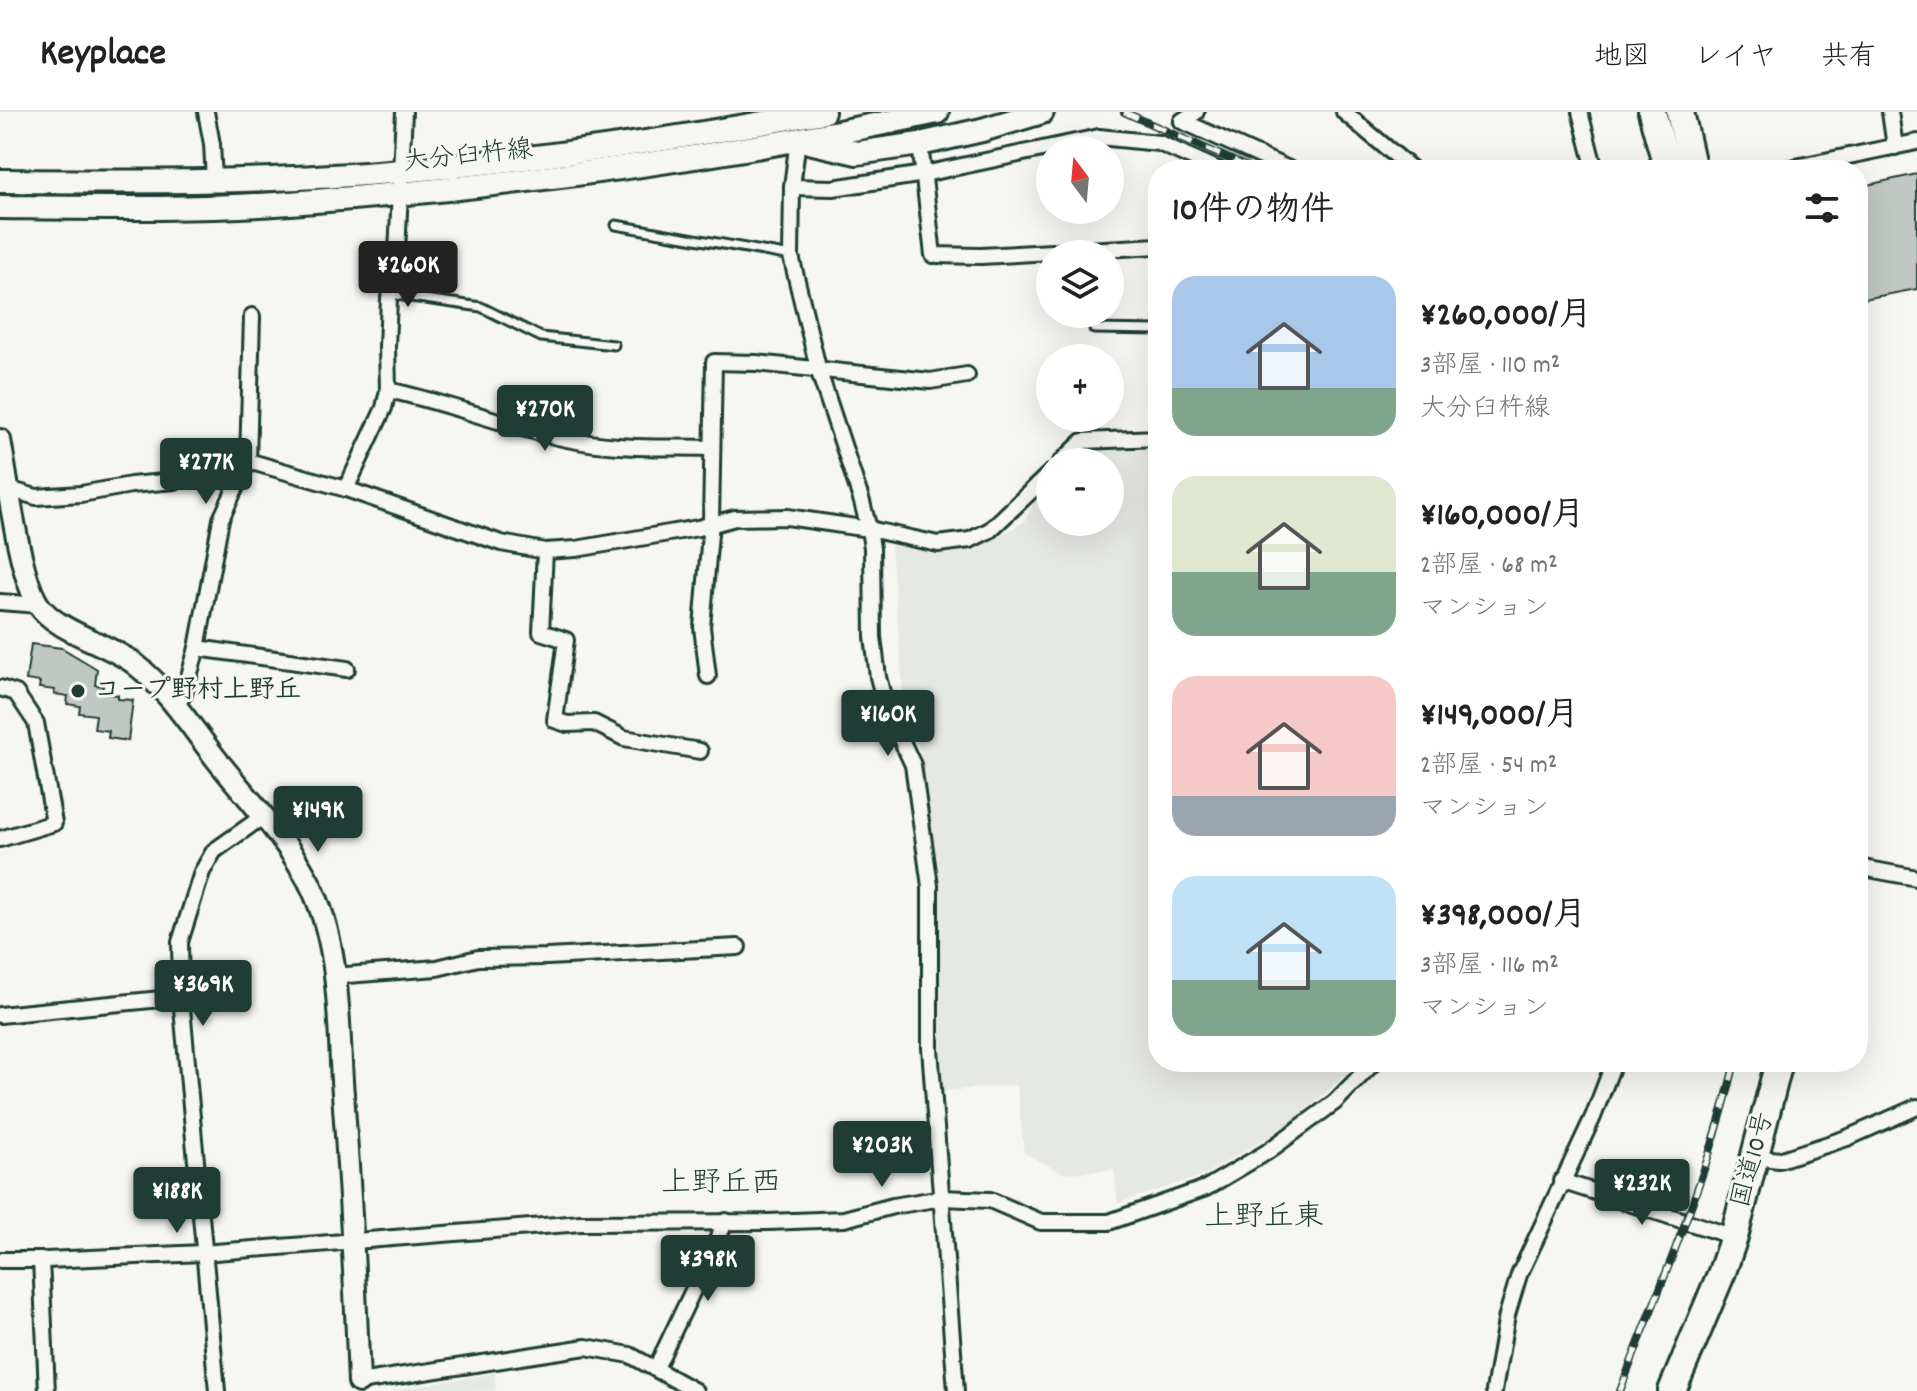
<!DOCTYPE html>
<html lang="ja">
<head>
<meta charset="utf-8">
<style>
	:root { --surface:#fff; --page:#f6f6f6; --text:#222; --muted:#767676; --line:#e0e0e0; --accent:#1f3d34 }
	body { margin:0; font-family:Dekko,"Klee One",sans-serif; background:var(--page); color:var(--text); height:100vh; display:flex; flex-direction:column; font-size:30px; white-space:nowrap }
	* { box-sizing:border-box; margin:0 }
	p { font-size:26px; color:var(--muted) }
	.icon { flex:none; width:44px; height:44px; fill:none; stroke:currentColor; stroke-width:2; stroke-linecap:round; stroke-linejoin:round }
	.map { position:relative; flex:1; overflow:hidden }
	.side { position:absolute; left:1148px; top:48px; width:720px; height:912px; display:flex; flex-direction:column; background:var(--surface); border-radius:32px; box-shadow:0 8px 32px #0002 }
	.side>* { flex:none }
	.needle { width:52px; rotate:344deg }
	.tools { position:absolute; left:1036px; top:24px; display:grid; gap:16px }
	.tools a { display:grid; place-items:center; width:88px; height:88px; border-radius:50%; background:var(--surface); box-shadow:0 8px 32px #0002; font-size:40px }
	.price { position:absolute; translate:-50% -68px; padding:0 18px; border-radius:8px; background:var(--accent); color:#fff; font-size:26px; line-height:52px; filter:drop-shadow(0 2px 4px #0008) }
	.price::after { content:''; position:absolute; left:50%; top:48px; width:24px; height:18px; margin-left:-12px; background:inherit; clip-path:polygon(0 0,100% 0,50% 100%) }
	.price.current { background:#222; color:#fff }
	ul { padding:0; list-style:none }
	li { display:flex; align-items:center; gap:24px; height:200px; padding:0 24px }
	li span { display:grid; place-items:center; flex:none; width:224px; height:160px; border-radius:24px; color:#555 }
	li>.icon { margin-inline-start:auto }
	span .icon { width:96px; height:96px; fill:#fffc; stroke-width:1 }
	li b { font-size:34px }
	h2 { display:flex; justify-content:space-between; align-items:center; height:96px; padding:0 24px; font-size:34px }
	header { display:flex; align-items:center; gap:48px; box-sizing:border-box; height:112px; padding:0 40px; background:var(--surface); border-bottom:2px solid var(--line) }
	header strong { font-size:38px }
	nav { display:flex; gap:44px; margin-inline-start:auto; font-size:28px }
	.map>svg:first-child { display:block }
</style>
</head>
<body>
<header>
<strong>Keyplace</strong>
<nav><a>地図</a><a>レイヤ</a><a>共有</a></nav>
</header>
<div class="map">
<svg width="1917" height="1279" viewBox="0 0 1917 1279">
	<rect width="100%" height="100%" fill="#f6f6f2"/>
	<filter id="ink" filterUnits="userSpaceOnUse"><feTurbulence type="fractalNoise" baseFrequency=".0125" numOctaves="2"/><feDisplacementMap in="SourceGraphic" scale="16" xChannelSelector="R" yChannelSelector="G"/><feConvolveMatrix kernelMatrix="1 2 1 2 8 2 1 2 1" color-interpolation-filters="sRGB"/></filter>
	<g filter="url(#ink)">
		<g fill="#e6e8e4">
			<path d="M1091 336 1158 337V950H1359L1292 1011 1204 1063 1118 1091 1114 1058 1063 1061 1024 1041 1017 973 943 979 934 742 921 645 903 577 891 433 977 437 1025 409 1035 389 1050 375V410H1110V350H1076Z"/>
			<path d="M495 1261 496 1279H390Z"/>
		</g>
		<g fill="#c1c8c3" stroke="#1f3d34" stroke-width="2">
			<path d="M1917 62V177L1858 188V75Z"/>
			<path d="M31 532 62 536 97 557 95 573 103 574 102 581 118 583V587L133 588 128 629 108 626 109 619 94 617 96 603 79 601 80 594 67 592 68 584 54 582 55 578 39 576 40 570 26 568Z"/>
		</g>
		<g fill="none" stroke-linecap="round" stroke-linejoin="round">
			<path stroke="#cbd1cc" stroke-width="14" stroke-dasharray="14 7" stroke-linecap="butt" d="M1159 31 1182 9"/>
			<defs>
				<g id="lane">
					<path d="M616 113 791 144"/>
					<path d="M390 182 481 195 541 225 614 233"/>
					<path d="M1094 217 1158 218"/>
				</g>
				<g id="street">
					<path d="M206 0 212 32 214 68"/>
					<path d="M1344 0 1413 58"/>
					<path d="M1580 0 1595 58"/>
					<path d="M1890 0 1895 35"/>
					<path d="M1182 9 1291 58"/>
					<path d="M1182 9 1196 0"/>
					<path d="M798 27 792 75 791 144 819 260 862 390 869 417 872 436 873 525 878 565 886 595 913 653 930 774V936L956 1279"/>
					<path d="M920 32 933 143 981 144 1158 134"/>
					<path d="M1781 58 1917 30"/>
					<path d="M792 75 833 76 924 62 1099 25 1159 31 1219 58"/>
					<path d="M388 278C454 292 517 319 583 330 625 337 670 335 712 336"/>
					<path d="M1061 350 1083 329 1158 326"/>
					<path d="M2 375 36 385 81 382 131 373 174 369 192 365 225 352 248 349 346 377 501 431 545 439 576 437 698 416 735 406 787 405 869 417 938 432 970 428 990 418 1050 361"/>
					<path d="M346 377 384 296 388 278 387 235 389 186 397 140 404 0"/>
					<path d="M545 439 541 520 566 528 555 608 567 612 594 611 624 626 700 639"/>
					<path d="M0 490 39 493"/>
					<path d="M197 536 347 557"/>
					<path d="M708 564 702 515 711 410 714 250 756 251 930 269 967 263"/>
					<path d="M0 576 16 581 36 611 54 711 0 727"/>
					<path d="M175 595 184 582 197 536 221 407 248 349 252 204"/>
					<path d="M1858 755 1917 766"/>
					<path d="M334 864 437 856 478 846 547 845 738 835"/>
					<path d="M0 903 181 885"/>
					<path d="M1755 1045 1779 1048 1847 1026 1917 995"/>
					<path d="M1561 1069 1734 1125"/>
					<path d="M0 1148H46L203 1141 581 1111 768 1110 844 1107 893 1094 942 1086 990 1088 1041 1110H1109L1206 1076 1267 1040 1335 990 1374 950"/>
					<path d="M41 1148 47 1279"/>
					<path d="M656 1256 726 1109"/>
					<path d="M359 1270 586 1235 630 1243 695 1279"/>
					<path d="M217 1279 181 885 180 830 202 760 214 739 262 705"/>
					<path d="M1494 1279 1507 1203 1519 1163 1593 1005 1614 950"/>
				</g>
				<path id="secondary" d="M0 328C7 366 19 463 38 492 56 520 108 531 135 552 167 577 192 616 217 648 248 687 285 725 308 768 340 829 338 903 342 969 350 1070 355 1170 359 1270"/>
				<g id="primary">
					<path d="M809 30 857 41 920 32 982 18 1042 0"/>
					<path d="M0 69C134 70 268 71 401 59 542 47 684 26 823 0"/>
					<path d="M0 95C97 96 194 98 290 91 508 75 724 46 937 0"/>
				</g>
				<g id="highway">
					<path d="M1652 0 1668 58"/>
					<path d="M1680 0 1693 58"/>
					<path d="M1672 1279 1722 1160 1734 1125 1779 950"/>
				</g>
			</defs>
			<use href="#lane" stroke="#1f3d34" stroke-width="13"/>
			<use href="#street" stroke="#1f3d34" stroke-width="20"/>
			<use href="#secondary" stroke="#1f3d34" stroke-width="26"/>
			<use href="#primary" stroke="#1f3d34" stroke-width="28"/>
			<use href="#highway" stroke="#1f3d34" stroke-width="32"/>
			<use href="#lane" stroke="#f6f6f2" stroke-width="7"/>
			<use href="#street" stroke="#f6f6f2" stroke-width="14"/>
			<use href="#secondary" stroke="#f6f6f2" stroke-width="20"/>
			<use href="#primary" stroke="#f6f6f2" stroke-width="22"/>
			<use href="#highway" stroke="#f6f6f2" stroke-width="26"/>
			<defs>
				<g id="rail">
					<path d="M1124 0 1254 58"/>
					<path d="M1620 1279C1661 1171 1709 1062 1735 950"/>
				</g>
			</defs>
			<use href="#rail" stroke="#1f3d34" stroke-width="8"/>
			<use href="#rail" stroke="#f6f6f2" stroke-width="5" stroke-dasharray="15" stroke-linecap="butt"/>
		</g>
	</g>
	<circle fill="#1f3d34" stroke="#f6f6f2" stroke-width="3" cx="78" cy="579" r="8"/>
	<g text-anchor="middle" dominant-baseline="central" stroke-width="6" stroke-linejoin="round" paint-order="stroke">
		<g font-size="26" fill="#1f3d34" stroke="#f6f6f2">
			<text transform="translate(468 45) rotate(-6)">大分臼杵線</text>
			<text transform="translate(1754 1048) rotate(-75)">国道10号</text>
		</g>
		<g font-size="26" font-weight="bold" fill="#1f3d34" stroke="#f6f6f2" text-anchor="start">
			<text x="94" y="579">コープ野村上野丘</text>
		</g>
		<g font-size="30" fill="#1f3d34" stroke="#f6f6f2">
			<text x="721" y="1073">上野丘西</text>
			<text x="1264" y="1107">上野丘東</text>
		</g>
	</g>
</svg>
<div class="tools">
<a><svg class="needle" viewBox="-14 -14 28 28"><path d="M0-13l5 13h-10z" fill="#e53935"/><path d="M0 13l5-13h-10z" fill="#767676"/></svg></a>
<a><svg class="icon" aria-label="layers" viewBox="0 0 24 24"><path d="M12 4l9 5-9 5-9-5zM3 14l9 5 9-5"/></svg></a>
<a>+</a>
<a>−</a>
</div>
<b class="price current" style="left:408px;top:197px">¥260K</b>
<b class="price" style="left:545px;top:341px">¥270K</b>
<b class="price" style="left:206px;top:394px">¥277K</b>
<b class="price" style="left:888px;top:646px">¥160K</b>
<b class="price" style="left:318px;top:742px">¥149K</b>
<b class="price" style="left:203px;top:916px">¥369K</b>
<b class="price" style="left:882px;top:1077px">¥203K</b>
<b class="price" style="left:1642px;top:1115px">¥232K</b>
<b class="price" style="left:177px;top:1123px">¥188K</b>
<b class="price" style="left:708px;top:1191px">¥398K</b>
<section class="side">
<h2>10件の物件<svg class="icon" aria-label="filters" viewBox="0 0 24 24"><path d="M4 7h16M4 17h16"/><circle cx="9" cy="7" r="2"/><circle cx="15" cy="17" r="2"/></svg></h2>
<ul>
<li><span style="background:linear-gradient(#a9c7e8 70%,#7fa58c 0)"><svg class="icon" aria-label="home" viewBox="0 0 24 24"><path d="M3 11l9-7 9 7M6 9v11h12V9"/></svg></span><div><b>¥260,000/月</b><p>3部屋 · 110 m²</p><p>大分臼杵線</p></div></li>
<li><span style="background:linear-gradient(#dfe7d0 60%,#7fa58c 0)"><svg class="icon" aria-label="home" viewBox="0 0 24 24"><path d="M3 11l9-7 9 7M6 9v11h12V9"/></svg></span><div><b>¥160,000/月</b><p>2部屋 · 68 m²</p><p>マンション</p></div></li>
<li><span style="background:linear-gradient(#f6c9c9 75%,#9aa5b1 0)"><svg class="icon" aria-label="home" viewBox="0 0 24 24"><path d="M3 11l9-7 9 7M6 9v11h12V9"/></svg></span><div><b>¥149,000/月</b><p>2部屋 · 54 m²</p><p>マンション</p></div></li>
<li><span style="background:linear-gradient(#bfe0f5 65%,#7fa58c 0)"><svg class="icon" aria-label="home" viewBox="0 0 24 24"><path d="M3 11l9-7 9 7M6 9v11h12V9"/></svg></span><div><b>¥398,000/月</b><p>3部屋 · 116 m²</p><p>マンション</p></div></li>
</ul>
</section>
</div>
</body>
</html>
